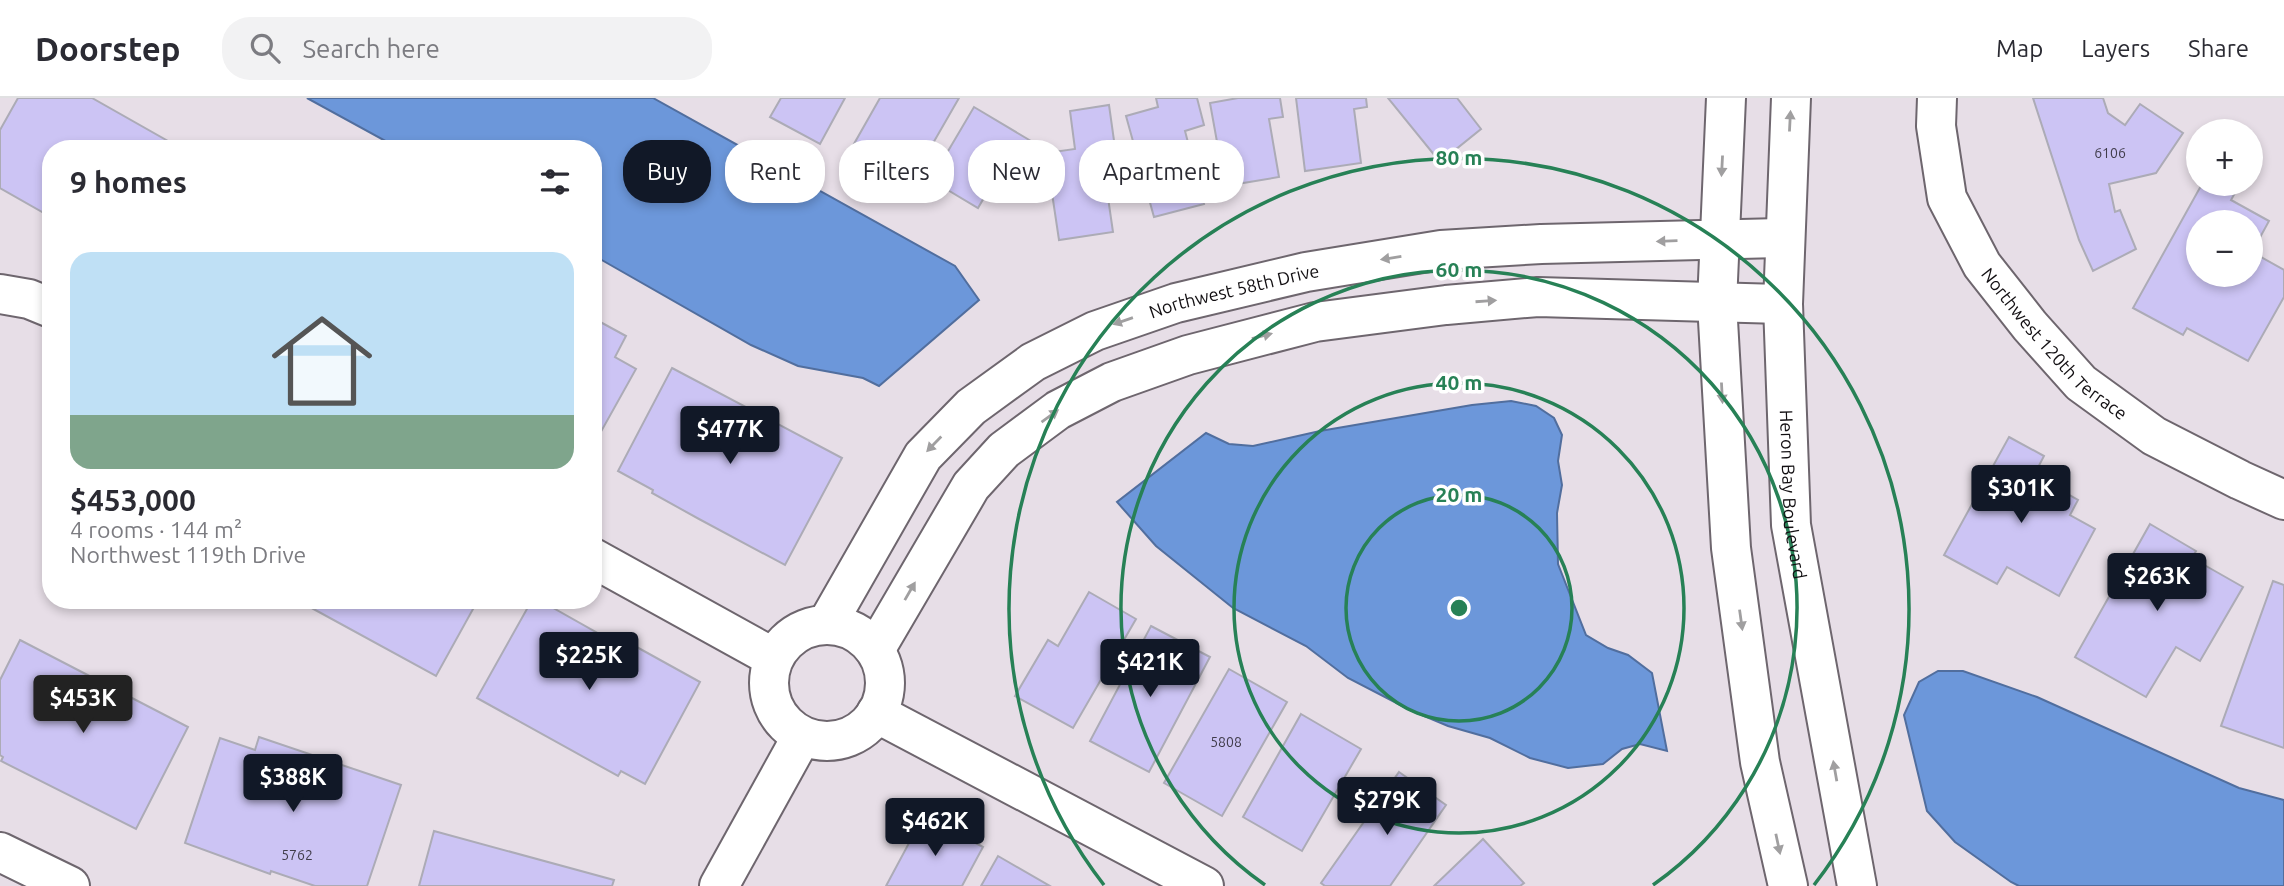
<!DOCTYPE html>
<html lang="en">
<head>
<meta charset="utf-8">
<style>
	:root { --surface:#fff; --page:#f2f2f3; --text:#2b2b33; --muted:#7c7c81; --line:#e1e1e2; --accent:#111827 }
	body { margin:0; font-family:Ubuntu,sans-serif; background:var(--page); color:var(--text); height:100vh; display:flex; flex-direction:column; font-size:26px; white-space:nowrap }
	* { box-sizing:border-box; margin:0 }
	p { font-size:23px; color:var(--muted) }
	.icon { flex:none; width:38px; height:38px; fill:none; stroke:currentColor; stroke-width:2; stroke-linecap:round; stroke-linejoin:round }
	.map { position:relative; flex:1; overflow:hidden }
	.details { position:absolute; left:42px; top:42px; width:560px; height:469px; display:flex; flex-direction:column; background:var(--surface); border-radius:28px; box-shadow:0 4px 10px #0003 }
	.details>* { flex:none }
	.top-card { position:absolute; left:623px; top:42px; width:665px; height:63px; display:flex; gap:14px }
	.tools { position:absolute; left:2186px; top:21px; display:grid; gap:14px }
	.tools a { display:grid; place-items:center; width:77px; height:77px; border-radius:50%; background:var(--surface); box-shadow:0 4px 10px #0003; font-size:35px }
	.price { position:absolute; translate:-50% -60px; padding:0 16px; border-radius:7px; background:var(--accent); color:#fff; font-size:23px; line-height:46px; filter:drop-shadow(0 2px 4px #0008) }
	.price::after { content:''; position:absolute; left:50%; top:42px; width:21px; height:16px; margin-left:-10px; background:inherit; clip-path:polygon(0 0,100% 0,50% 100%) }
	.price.selected { background:#222; color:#fff }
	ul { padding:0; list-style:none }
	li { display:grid; align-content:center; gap:14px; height:371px; padding:0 28px }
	li span { display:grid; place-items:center; height:217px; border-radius:21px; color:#555 }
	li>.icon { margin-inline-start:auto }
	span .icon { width:126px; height:126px; fill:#fffc; stroke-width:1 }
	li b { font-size:30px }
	h2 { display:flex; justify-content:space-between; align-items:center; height:84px; padding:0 28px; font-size:30px }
	.chip { padding:0 24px; border-radius:28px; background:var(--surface); box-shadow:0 4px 10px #0003; font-size:24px; line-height:63px }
	.chip.selected { background:var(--accent); color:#fff }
	header { display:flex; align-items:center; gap:42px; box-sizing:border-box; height:98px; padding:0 35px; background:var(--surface); border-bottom:2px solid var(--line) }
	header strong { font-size:33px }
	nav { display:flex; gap:38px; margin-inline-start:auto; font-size:24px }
	.search { width:490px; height:63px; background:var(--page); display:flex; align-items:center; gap:18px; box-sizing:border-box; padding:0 24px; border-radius:28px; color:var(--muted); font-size:26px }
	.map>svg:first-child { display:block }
</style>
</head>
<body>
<header>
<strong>Doorstep</strong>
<div class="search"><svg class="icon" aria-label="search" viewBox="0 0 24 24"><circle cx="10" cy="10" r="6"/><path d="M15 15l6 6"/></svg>Search here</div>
<nav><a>Map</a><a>Layers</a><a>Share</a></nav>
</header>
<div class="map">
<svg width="2284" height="788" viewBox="0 0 2284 788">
	<rect width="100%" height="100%" fill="#e7dee7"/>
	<g fill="#6c97da" stroke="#516e9e" stroke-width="2">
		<path d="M307 0H653L955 168 979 202 879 288 863 280 798 268 751 247 593 157V51H400Z"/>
		<path d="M1511 303 1536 308 1554 320 1562 337 1558 363 1562 387 1557 415 1558 466 1586 537 1608 550 1628 557 1652 575 1667 653 1640 646 1622 651 1603 666 1568 670 1530 660 1490 640 1448 628 1410 612 1348 580 1306 548 1233 510 1156 448 1117 404 1206 335 1229 346 1253 348 1320 333 1472 307Z"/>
		<path d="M1938 573H1963L2037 599 2239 690 2284 702V788H2019L2011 784 1955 744 1927 713 1904 617 1919 584Z"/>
	</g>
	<g fill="#ccc4f4" stroke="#acabb6" stroke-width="2" fill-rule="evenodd">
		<path d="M18 0H92L182 51H51V119L0 90V32Z"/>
		<path d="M781 0H845L820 46 770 19Z"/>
		<path d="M880 0H959L905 94 846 60Z"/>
		<path d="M1156 0H1197L1204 27 1185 33 1204 106 1154 119 1126 18 1158 9Z"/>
		<path d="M1238 0H1280L1283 19 1269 21 1279 79 1225 88 1210 5Z"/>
		<path d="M1296 0H1366L1367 9 1354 11 1361 65 1305 73Z"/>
		<path d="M1388 0H1457L1481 31 1440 64Z"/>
		<path d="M2033 0H2103L2108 15 2125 27 2140 6 2183 35 2156 75 2109 86 2115 114 2120 112 2136 151 2093 173 2079 142Z"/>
		<path d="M1109 7 1119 78 1105 79 1113 134 1059 142 1046 55 1075 51 1070 13Z"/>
		<path d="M974 9 1031 43 1013 73 1003 67 978 110 931 82Z"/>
		<path d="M2202 86H2240L2231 102 2269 123 2252 154 2284 172V199L2248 263 2187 230 2183 237 2133 210ZM2198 124H2250V177H2198Z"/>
		<path d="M593 220 626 238 615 259 636 271 593 348Z"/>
		<path d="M672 270 842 360 785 467 699 421 652 395 653 392 618 373Z"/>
		<path d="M2009 339 2044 358 2034 377 2078 402 2070 417 2095 431 2059 498 2007 469 1997 486 1944 457Z"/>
		<path d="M2150 426 2196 453 2192 460 2243 489 2200 563 2176 549 2146 599 2075 559Z"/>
		<path d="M2273 483 2284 487V650L2221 628Z"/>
		<path d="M1089 494 1136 521 1073 630 1015 598 1048 542 1058 548Z"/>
		<path d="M297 502H478L436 578Z"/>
		<path d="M532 502H539L612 543 615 537 700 584 645 686 621 673 618 678 477 600Z"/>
		<path d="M1151 528 1210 559 1149 674 1090 643Z"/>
		<path d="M20 542 188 629 136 731 1 663 3 659 0 657V582Z"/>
		<path d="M1229 571 1287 604 1222 718 1164 685Z"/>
		<path d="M1301 616 1361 651 1302 753 1243 719Z"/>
		<path d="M259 639 401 687 367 788H315L271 773 270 776 185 745 220 640 255 652Z"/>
		<path d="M1399 674 1446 707 1390 788H1325L1321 785Z"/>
		<path d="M924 717 983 749 962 788H886Z"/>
		<path d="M434 733 614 782 612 788H419Z"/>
		<path d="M1483 741 1524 785 1520 788H1434Z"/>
		<path d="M998 758 1050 788H981Z"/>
	</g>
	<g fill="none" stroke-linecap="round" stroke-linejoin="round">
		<defs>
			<g id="minor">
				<path id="s1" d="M1937 0 1936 28 1947 100 1982 167 2030 228 2081 285 2154 338 2240 382 2284 402"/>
				<path d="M0 196 29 201 51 210"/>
				<path d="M593 460 774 560"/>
				<path id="s2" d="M827 526 923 358 971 309 1033 264 1095 233 1176 205 1306 174 1441 152 1541 146 1784 140"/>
				<circle cx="827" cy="585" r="58"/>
				<path d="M875 552 971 388 1004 352 1058 312 1112 284 1188 257 1315 224 1446 207 1538 199 1783 206"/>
				<path d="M876 615 1204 788"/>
				<path d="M0 754 70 788"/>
				<path d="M719 788 802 638"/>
			</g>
			<g id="tertiary">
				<path d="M1726 0 1717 205 1731 450 1760 664 1788 788"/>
				<path id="s3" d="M1791 0 1783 206 1791 427 1857 788"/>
			</g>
		</defs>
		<use href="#minor" stroke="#6e666e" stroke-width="42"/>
		<use href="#tertiary" stroke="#6e666e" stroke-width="42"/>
		<use href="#minor" stroke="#fff" stroke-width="38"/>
		<use href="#tertiary" stroke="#fff" stroke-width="38"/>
	</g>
	<defs><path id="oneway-solid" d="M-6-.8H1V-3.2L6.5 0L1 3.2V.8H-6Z" transform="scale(1.75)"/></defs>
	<g fill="#a09fa0">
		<use href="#oneway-solid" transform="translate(1790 23) rotate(-87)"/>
		<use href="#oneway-solid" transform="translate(1722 68) rotate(93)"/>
		<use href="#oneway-solid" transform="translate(1667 143) rotate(178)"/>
		<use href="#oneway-solid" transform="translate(1391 160) rotate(171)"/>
		<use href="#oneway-solid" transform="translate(1486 203) rotate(-4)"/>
		<use href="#oneway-solid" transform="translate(1123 223) rotate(161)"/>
		<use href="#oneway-solid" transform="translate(1262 238) rotate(-14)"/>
		<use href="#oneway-solid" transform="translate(1722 295) rotate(87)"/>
		<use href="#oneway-solid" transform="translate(1050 318) rotate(-36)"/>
		<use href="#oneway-solid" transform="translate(934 346) rotate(134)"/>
		<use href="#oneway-solid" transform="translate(910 493) rotate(-60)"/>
		<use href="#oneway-solid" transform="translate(1741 522) rotate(82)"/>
		<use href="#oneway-solid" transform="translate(1835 673) rotate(-100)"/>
		<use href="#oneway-solid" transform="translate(1778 746) rotate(78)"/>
	</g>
	<g fill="none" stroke="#278156" stroke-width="3.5">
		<circle cx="1459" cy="510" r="113"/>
		<circle cx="1459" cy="510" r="225"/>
		<path d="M1265 787A338 338 0 1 1 1653 787"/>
		<path d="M1104 787A450 450 0 1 1 1814 787"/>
	</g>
	<g text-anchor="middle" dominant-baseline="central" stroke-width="7" stroke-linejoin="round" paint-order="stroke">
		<g font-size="14" fill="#403c4a">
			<text x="2110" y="55">6106</text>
			<text x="1226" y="644">5808</text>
			<text x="297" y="757">5762</text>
		</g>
		<g font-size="18" fill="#120f12" stroke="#fff">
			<text stroke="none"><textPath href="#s2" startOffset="553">Northwest 58th Drive</textPath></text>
			<text stroke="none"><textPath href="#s1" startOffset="284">Northwest 120th Terrace</textPath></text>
			<text stroke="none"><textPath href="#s3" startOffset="397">Heron Bay Boulevard</textPath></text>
		</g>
	</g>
	<circle cx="1459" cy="510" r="10" fill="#278156" stroke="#fff" stroke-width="3.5"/>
	<g font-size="21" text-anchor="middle" font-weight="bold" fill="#278156" stroke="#fff" stroke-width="7" stroke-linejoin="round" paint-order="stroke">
		<text x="1459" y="67">80 m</text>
		<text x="1459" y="179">60 m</text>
		<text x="1459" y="292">40 m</text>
		<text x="1459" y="404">20 m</text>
	</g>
</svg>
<div class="tools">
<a>+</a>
<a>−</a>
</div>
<b class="price" style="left:730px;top:368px">$477K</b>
<b class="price" style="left:2021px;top:427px">$301K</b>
<b class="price" style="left:2157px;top:515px">$263K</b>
<b class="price" style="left:589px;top:594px">$225K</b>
<b class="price" style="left:1150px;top:601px">$421K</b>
<b class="price selected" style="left:83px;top:637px">$453K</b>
<b class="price" style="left:293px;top:716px">$388K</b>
<b class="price" style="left:1387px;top:739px">$279K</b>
<b class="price" style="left:935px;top:760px">$462K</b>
<div class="top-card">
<a class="chip selected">Buy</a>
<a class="chip">Rent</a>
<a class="chip">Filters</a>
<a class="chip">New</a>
<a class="chip">Apartment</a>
</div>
<section class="details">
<h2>9 homes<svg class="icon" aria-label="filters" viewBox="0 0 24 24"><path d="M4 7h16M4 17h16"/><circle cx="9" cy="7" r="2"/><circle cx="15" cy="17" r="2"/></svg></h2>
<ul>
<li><span style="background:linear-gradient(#bfe0f5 75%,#7fa58c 0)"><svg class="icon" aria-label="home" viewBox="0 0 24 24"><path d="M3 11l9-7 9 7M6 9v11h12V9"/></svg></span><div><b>$453,000</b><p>4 rooms · 144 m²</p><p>Northwest 119th Drive</p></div></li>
</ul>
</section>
</div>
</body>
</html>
